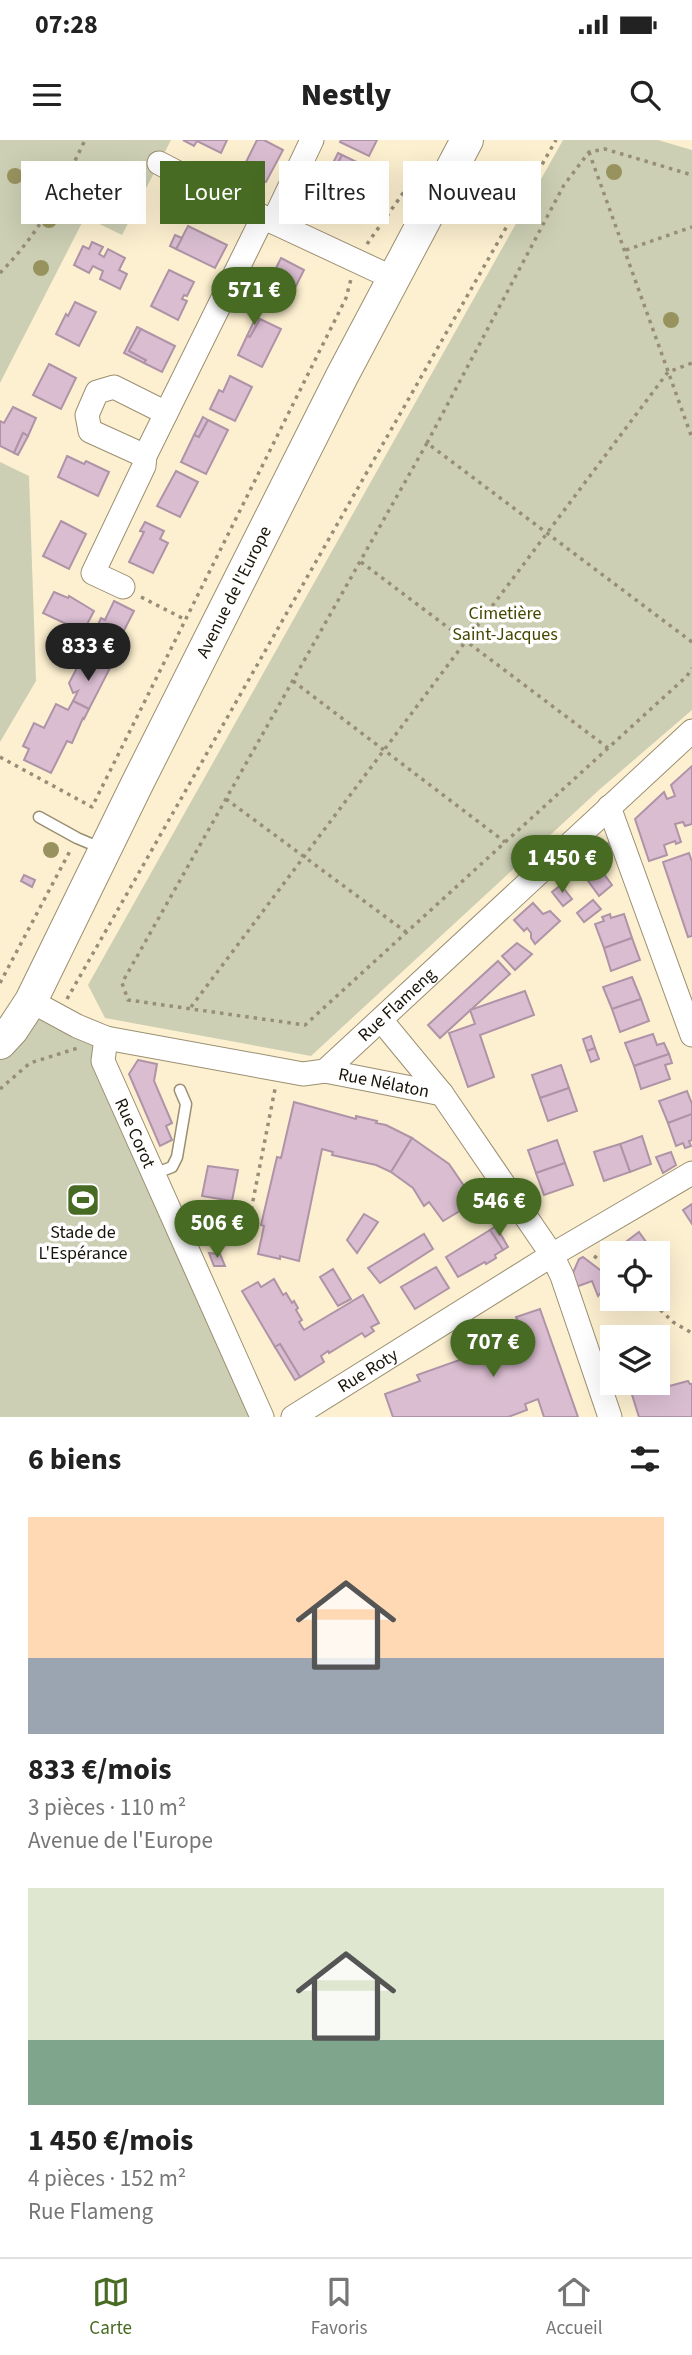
<!DOCTYPE html>
<html lang="fr">
<head>
<meta charset="utf-8">
<style>
	:root { --surface:#fff; --page:#f2f2f2; --text:#222; --muted:#767676; --line:#e0e0e0; --accent:#486b24 }
	body { margin:0; font-family:"Source Sans 3",sans-serif; background:var(--page); color:var(--text); height:100vh; display:flex; flex-direction:column; font-size:26px; white-space:nowrap }
	* { box-sizing:border-box; margin:0 }
	p { font-size:23px; color:var(--muted) }
	.icon { flex:none; width:38px; height:38px; fill:none; stroke:currentColor; stroke-width:2; stroke-linecap:round; stroke-linejoin:round }
	.map { position:relative; height:1277px; overflow:hidden }
	.drawer { display:flex; flex-direction:column; background:var(--surface); flex:1 }
	.drawer>* { flex:none }
	.banner { position:absolute; left:21px; top:21px; width:651px; height:63px; display:flex; gap:14px }
	.tools { position:absolute; left:600px; top:1101px; display:grid; gap:14px }
	.tools a { display:grid; place-items:center; width:70px; height:70px; border-radius:0px; background:var(--surface); box-shadow:0 7px 28px #0002; font-size:35px }
	.price { position:absolute; translate:-50% -60px; padding:0 16px; border-radius:24px; background:var(--accent); color:#fff; font-size:23px; line-height:46px; filter:drop-shadow(0 2px 4px #0008) }
	.price::after { content:''; position:absolute; left:50%; top:42px; width:21px; height:16px; margin-left:-10px; background:inherit; clip-path:polygon(0 0,100% 0,50% 100%) }
	.price.selected { background:#222; color:#fff }
	ul { padding:0; list-style:none }
	li { display:grid; align-content:center; gap:14px; height:371px; padding:0 28px }
	li span { display:grid; place-items:center; height:217px; border-radius:0px; color:#555 }
	li>.icon { margin-inline-start:auto }
	span .icon { width:126px; height:126px; fill:#fffc; stroke-width:1 }
	li b { font-size:30px }
	h2 { display:flex; justify-content:space-between; align-items:center; height:84px; padding:0 28px; font-size:30px }
	.chip { padding:0 24px; border-radius:0px; background:var(--surface); box-shadow:0 7px 28px #0002; font-size:24px; line-height:63px }
	.chip.selected { background:var(--accent); color:#fff }
	.status { display:flex; justify-content:space-between; align-items:center; height:49px; padding:0 35px; background:var(--surface); direction:ltr }
	.status svg { height:19px; fill:currentColor }
	header { display:flex; justify-content:space-between; align-items:center; height:91px; padding:0 28px; background:var(--surface); font-size:32px; font-weight:800 }
	.tab-bar { display:flex; justify-content:space-around; align-items:center; height:98px; border-top:2px solid var(--line); background:var(--surface); font-size:19px; color:var(--muted) }
	.tab-bar a { display:grid; justify-items:center; gap:4px }
	.tab-bar .selected { color:var(--accent) }
	.map>svg:first-child { display:block }
</style>
</head>
<body>
<div class="status"><b>07:28</b><svg viewBox="0 0 49 12"><path d="M0 12V9h3v3zM5 12V6h3v6zM10 12V3h3v9zM15 12V0h3v12zM26 1h20v11H26zM47 4h2v5h-2z"/></svg></div>
<header><svg class="icon" aria-label="menu" viewBox="0 0 24 24"><path d="M4 6h16M4 12h16M4 18h16"/></svg>Nestly<svg class="icon" aria-label="search" viewBox="0 0 24 24"><circle cx="10" cy="10" r="6"/><path d="M15 15l6 6"/></svg></header>
<div class="map">
<svg width="692" height="1277" viewBox="0 0 692 1277">
	<rect width="100%" height="100%" fill="#fdf0d0"/>
	<g fill="#cdcfb4">
		<path d="M0 0H171L122 95 85 77 0 243Z"/>
		<path d="M563 0H658L692 10V570L599 650 311 916 105 878 88 845Z"/>
		<path d="M0 322 29 336 36 541 0 602Z"/>
		<path d="M31 861 106 898 103 921 262 1277H0V902Z"/>
	</g>
	<g fill="#dabdd1" stroke="#af93a7" stroke-width="2">
		<path d="M183 0H227L221 13 197 1 194 6Z"/>
		<path d="M257 0H264L283 10 266 42 242 30Z"/>
		<path d="M341 0H377L369 16 340 2Z"/>
		<path d="M338 13 342 15 334 31 330 29Z"/>
		<path d="M342 15 365 26 346 63 319 49 324 40 328 42Z"/>
		<path d="M188 86 227 105 215 128 176 109Z"/>
		<path d="M175 95 182 98 176 109 170 106Z"/>
		<path d="M92 102 103 107 99 114 104 117 108 109 125 118 119 130 127 134 120 149 100 139 103 131 93 126 89 133 74 125 83 106 89 109Z"/>
		<path d="M281 118 304 130 289 160 266 148Z"/>
		<path d="M169 130 194 142 187 156 184 155 182 159 187 161 178 180 151 166Z"/>
		<path d="M75 162 96 172 79 206 56 194 66 174 68 176Z"/>
		<path d="M256 177 260 179 250 197 247 196Z"/>
		<path d="M260 179 281 189 262 227 238 215 247 196 250 197Z"/>
		<path d="M137 187 141 189 129 211 146 220 144 223 124 213Z"/>
		<path d="M141 189 175 206 162 232 144 223 146 220 129 211Z"/>
		<path d="M49 224 76 238 61 269 33 255Z"/>
		<path d="M230 236 252 247 235 281 210 269 219 250 223 252Z"/>
		<path d="M13 267 36 278 28 296 23 293 14 313 0 306V281L4 283Z"/>
		<path d="M203 277 208 280 199 297 194 295Z"/>
		<path d="M208 280 228 290 206 334 181 322 194 295 199 297Z"/>
		<path d="M23 293 28 296 18 315 14 313Z"/>
		<path d="M67 316 84 324 86 321 109 332 98 356 58 337Z"/>
		<path d="M176 331 198 342 180 377 157 366Z"/>
		<path d="M61 381 86 394 69 429 43 416Z"/>
		<path d="M145 382 164 391 160 399 168 403 153 433 129 422 144 392 140 391Z"/>
		<path d="M54 452 68 458 69 456 94 471 83 492 43 473Z"/>
		<path d="M114 461 134 471 115 508 119 510 110 528 97 521 101 511 93 507 96 500 92 498 101 478 105 480Z"/>
		<path d="M97 521 110 528 89 569 73 561 78 551 73 553 69 543 80 522 93 529Z"/>
		<path d="M73 561 89 569 84 579 83 578 72 603 67 601 51 633 24 620 29 609 23 606 34 583 44 588 56 564 68 570Z"/>
		<path d="M692 626V684L685 686 683 682 675 684 681 702 676 704 675 701 664 705 667 715 649 721 635 679 664 652 667 659 675 656 671 645Z"/>
		<path d="M611 703 612 708 602 713 594 708 597 704Z"/>
		<path d="M588 712 598 725 593 729 599 738 604 734 612 745 599 756 576 724Z"/>
		<path d="M689 713 692 722V796L688 797 663 722Z"/>
		<path d="M24 735 35 740 32 747 21 741Z"/>
		<path d="M561 745 572 759 563 766 552 752Z"/>
		<path d="M593 760 601 769 584 782 577 773Z"/>
		<path d="M533 763 543 774 550 771 560 781 535 804 531 798V793L527 788 524 791 514 780Z"/>
		<path d="M610 774 611 778 624 774 632 798 604 808 595 784 604 781 602 777Z"/>
		<path d="M632 798 640 820 611 831 604 808Z"/>
		<path d="M517 803 532 814 515 830 502 816Z"/>
		<path d="M498 821 510 834 440 898 428 885Z"/>
		<path d="M632 837 641 859 612 869 603 847Z"/>
		<path d="M525 851 534 875 480 895 494 937 468 947 449 893 475 884 470 870Z"/>
		<path d="M641 859 649 881 620 892 612 869Z"/>
		<path d="M653 894 657 905 664 903 669 914 634 926 625 903Z"/>
		<path d="M591 896 595 908 587 911 583 899Z"/>
		<path d="M595 908 599 919 591 922 587 911Z"/>
		<path d="M669 914 672 923 665 925 670 939 641 949 634 926Z"/>
		<path d="M138 920 157 924 154 941 172 983 166 986 172 1000 160 1006 129 934Z"/>
		<path d="M561 925 569 948 540 958 532 935Z"/>
		<path d="M569 948 577 971 548 981 540 958Z"/>
		<path d="M687 951 692 964V974L668 983 659 961Z"/>
		<path d="M294 962 356 979V976L377 981 376 983 386 985 412 998 391 1032 376 1025 332 1015 333 1012 322 1009 299 1121 280 1116V1119L258 1114 264 1086 261 1085 277 1017 281 1018Z"/>
		<path d="M692 974V1000L689 1001 691 1006 685 1008 683 1003 676 1006 668 983Z"/>
		<path d="M642 996 651 1024 630 1032 620 1004Z"/>
		<path d="M412 998 449 1024 475 1062 443 1081 429 1062 424 1066 413 1048 391 1032Z"/>
		<path d="M557 1000 565 1023 536 1033 528 1010Z"/>
		<path d="M620 1004 630 1032 604 1041 594 1012Z"/>
		<path d="M671 1012 676 1025 663 1033 656 1017Z"/>
		<path d="M565 1023 573 1045 544 1055 536 1033Z"/>
		<path d="M208 1026 238 1030 232 1061 202 1056Z"/>
		<path d="M692 1064V1084L683 1070Z"/>
		<path d="M364 1074 378 1082 357 1113 347 1100Z"/>
		<path d="M496 1086 508 1107 503 1110 490 1090Z"/>
		<path d="M490 1090 503 1110 495 1115 496 1118 486 1124 485 1122 458 1137 446 1117Z"/>
		<path d="M639 1092 654 1113H618L615 1110Z"/>
		<path d="M424 1094 433 1109 380 1143 368 1128Z"/>
		<path d="M209 1113 220 1114 225 1126H214Z"/>
		<path d="M583 1117 612 1139 598 1156 592 1141 576 1147 572 1135 579 1119Z"/>
		<path d="M436 1127 449 1148 415 1169 401 1147Z"/>
		<path d="M333 1129 351 1159 338 1166 320 1137Z"/>
		<path d="M274 1139 283 1155 286 1153 292 1163 294 1161 298 1168 296 1170 302 1180 299 1182 304 1190 363 1155 379 1183 371 1187 374 1191 365 1197 362 1193 329 1213 328 1211 321 1216 324 1222 300 1237 280 1204 275 1207 242 1151 258 1142 261 1147Z"/>
		<path d="M540 1169 578 1277H544L538 1259 525 1264 527 1270 508 1277H393L385 1254 420 1241 417 1235 471 1216 466 1204 520 1186 516 1177Z"/>
		<path d="M280 1204 300 1237 295 1240 275 1207Z"/>
		<path d="M658 1235 662 1248 688 1241 690 1244H692V1277H639L628 1242H658Z"/>
	</g>
	<g fill="none" stroke-linecap="round" stroke-linejoin="round">
		<defs>
			<g id="lane">
				<path d="M39 677 77 698 103 709"/>
				<path d="M154 1034 172 1027 177 1017 186 964 180 950"/>
			</g>
			<g id="street">
				<path d="M159 23 273 82 393 138"/>
				<path d="M273 82 312 0"/>
				<path d="M145 316 90 291 87 275 97 252 114 247 166 273"/>
				<path d="M123 447 93 433 144 326 145 316 263 77"/>
				<path d="M609 667 692 895"/>
				<path id="s1" d="M31 861 77 886 106 898 303 934 325 931 692 591"/>
				<path d="M381 880 442 954 552 1115 562 1136 610 1277"/>
				<path id="s2" d="M106 898 103 921 262 1277"/>
				<path id="s3" d="M325 931 442 954"/>
				<path id="s4" d="M293 1277 552 1115 692 1033"/>
			</g>
			<g id="secondary">
				<path id="s5" d="M0 903 12 890 31 861 137 644 342 236 467 0"/>
			</g>
		</defs>
		<use href="#lane" stroke="#9b8f72" stroke-width="13"/>
		<use href="#street" stroke="#9b8f72" stroke-width="25"/>
		<use href="#secondary" stroke="#9b8f72" stroke-width="34"/>
		<g stroke="#978e77" stroke-width="3.5" stroke-dasharray="3.5 5" stroke-linecap="butt">
			<path d="M589 12 692 298"/>
			<path d="M367 104 423 25"/>
			<path d="M626 110 692 87"/>
			<path d="M0 133C41 91 60 52 85 0"/>
			<path d="M427 303 564 45 589 12 605 9 692 35"/>
			<path d="M361 422 608 608"/>
			<path d="M141 457 186 480"/>
			<path d="M692 502 427 303 122 843 128 860 305 885 687 536 692 528"/>
			<path d="M293 541 505 702"/>
			<path d="M0 617 92 667 346 158 351 139"/>
			<path d="M226 659 406 792"/>
			<path d="M0 843 71 709"/>
			<path d="M67 859 556 0"/>
			<path d="M191 867 668 232 692 223"/>
			<path d="M0 949 30 923 78 908"/>
			<path d="M197 1081 248 1086 275 949"/>
			<path d="M594 1116 612 1128"/>
			<path d="M648 1158 673 1182 692 1193"/>
		</g>
		<use href="#lane" stroke="#fff" stroke-width="10"/>
		<use href="#street" stroke="#fff" stroke-width="23"/>
		<use href="#secondary" stroke="#fff" stroke-width="32"/>
	</g>
	<g fill="#98935e">
		<circle cx="614" cy="32" r="8"/>
		<circle cx="15" cy="36" r="8"/>
		<circle cx="41" cy="36" r="8"/>
		<circle cx="49" cy="80" r="8"/>
		<circle cx="41" cy="128" r="8"/>
		<circle cx="671" cy="180" r="8"/>
		<circle cx="51" cy="710" r="8"/>
	</g>
	<defs>
		<symbol id="stadium-square" viewBox="-11 -11 22 22"><rect x="-9" y="-9" width="18" height="18" rx="4" fill="#486b24" stroke="#fff"/><path d="M0-5a6.5 5 0 1 0 0 10a6.5 5 0 1 0 0-10ZM-3.5-1.8h7v3.6h-7Z" fill="#fff"/></symbol>
	</defs>
	<g fill-rule="evenodd">
		<use href="#stadium-square" x="64" y="1041" width="38" height="38"/>
	</g>
	<g text-anchor="middle" dominant-baseline="central" stroke-width="7" stroke-linejoin="round" paint-order="stroke">
		<g font-size="18" fill="#181409" stroke="#fff">
			<text stroke="none"><textPath href="#s5" startOffset="509">Avenue de l'Europe</textPath></text>
			<text stroke="none"><textPath href="#s1" startOffset="404">Rue Flameng</textPath></text>
			<text stroke="none"><textPath href="#s3" startOffset="60">Rue Nélaton</textPath></text>
			<text stroke="none"><textPath href="#s2" startOffset="102">Rue Corot</textPath></text>
			<text stroke="none"><textPath href="#s4" startOffset="88">Rue Roty</textPath></text>
		</g>
		<g font-size="18" fill="#454701" stroke="#fff">
			<text x="505" y="473">Cimetière<tspan x="505" dy="21">Saint-Jacques</tspan></text>
		</g>
		<g font-size="18" fill="#181409" stroke="#fff">
			<text x="83" y="1092">Stade de<tspan x="83" dy="21">L'Espérance</tspan></text>
		</g>
	</g>
</svg>
<div class="tools">
<a><svg class="icon" aria-label="locate" viewBox="0 0 24 24"><circle cx="12" cy="12" r="6"/><path d="M12 2v4M12 18v4M2 12h4M18 12h4"/></svg></a>
<a><svg class="icon" aria-label="layers" viewBox="0 0 24 24"><path d="M12 4l9 5-9 5-9-5zM3 14l9 5 9-5"/></svg></a>
</div>
<b class="price" style="left:254px;top:187px">571 €</b>
<b class="price selected" style="left:88px;top:543px">833 €</b>
<b class="price" style="left:562px;top:755px">1 450 €</b>
<b class="price" style="left:499px;top:1098px">546 €</b>
<b class="price" style="left:217px;top:1120px">506 €</b>
<b class="price" style="left:493px;top:1239px">707 €</b>
<div class="banner">
<a class="chip">Acheter</a>
<a class="chip selected">Louer</a>
<a class="chip">Filtres</a>
<a class="chip">Nouveau</a>
</div>
</div>
<section class="drawer">
<h2>6 biens<svg class="icon" aria-label="filters" viewBox="0 0 24 24"><path d="M4 7h16M4 17h16"/><circle cx="9" cy="7" r="2"/><circle cx="15" cy="17" r="2"/></svg></h2>
<ul>
<li><span style="background:linear-gradient(#ffd9b3 65%,#9aa5b1 0)"><svg class="icon" aria-label="home" viewBox="0 0 24 24"><path d="M3 11l9-7 9 7M6 9v11h12V9"/></svg></span><div><b>833 €/mois</b><p>3 pièces · 110 m²</p><p>Avenue de l'Europe</p></div></li>
<li><span style="background:linear-gradient(#dfe7d0 70%,#7fa58c 0)"><svg class="icon" aria-label="home" viewBox="0 0 24 24"><path d="M3 11l9-7 9 7M6 9v11h12V9"/></svg></span><div><b>1 450 €/mois</b><p>4 pièces · 152 m²</p><p>Rue Flameng</p></div></li>
</ul>
</section>
<nav class="tab-bar">
<a class="selected"><svg class="icon" aria-label="map" viewBox="0 0 24 24"><path d="M3 6l6-2 6 2 6-2v14l-6 2-6-2-6 2zM9 4v14M15 6v14"/></svg>Carte</a>
<a><svg class="icon" aria-label="saved" viewBox="0 0 24 24"><path d="M7 4h10v16l-5-4-5 4z"/></svg>Favoris</a>
<a><svg class="icon" aria-label="home" viewBox="0 0 24 24"><path d="M3 11l9-7 9 7M6 9v11h12V9"/></svg>Accueil</a>
</nav>
</body>
</html>
